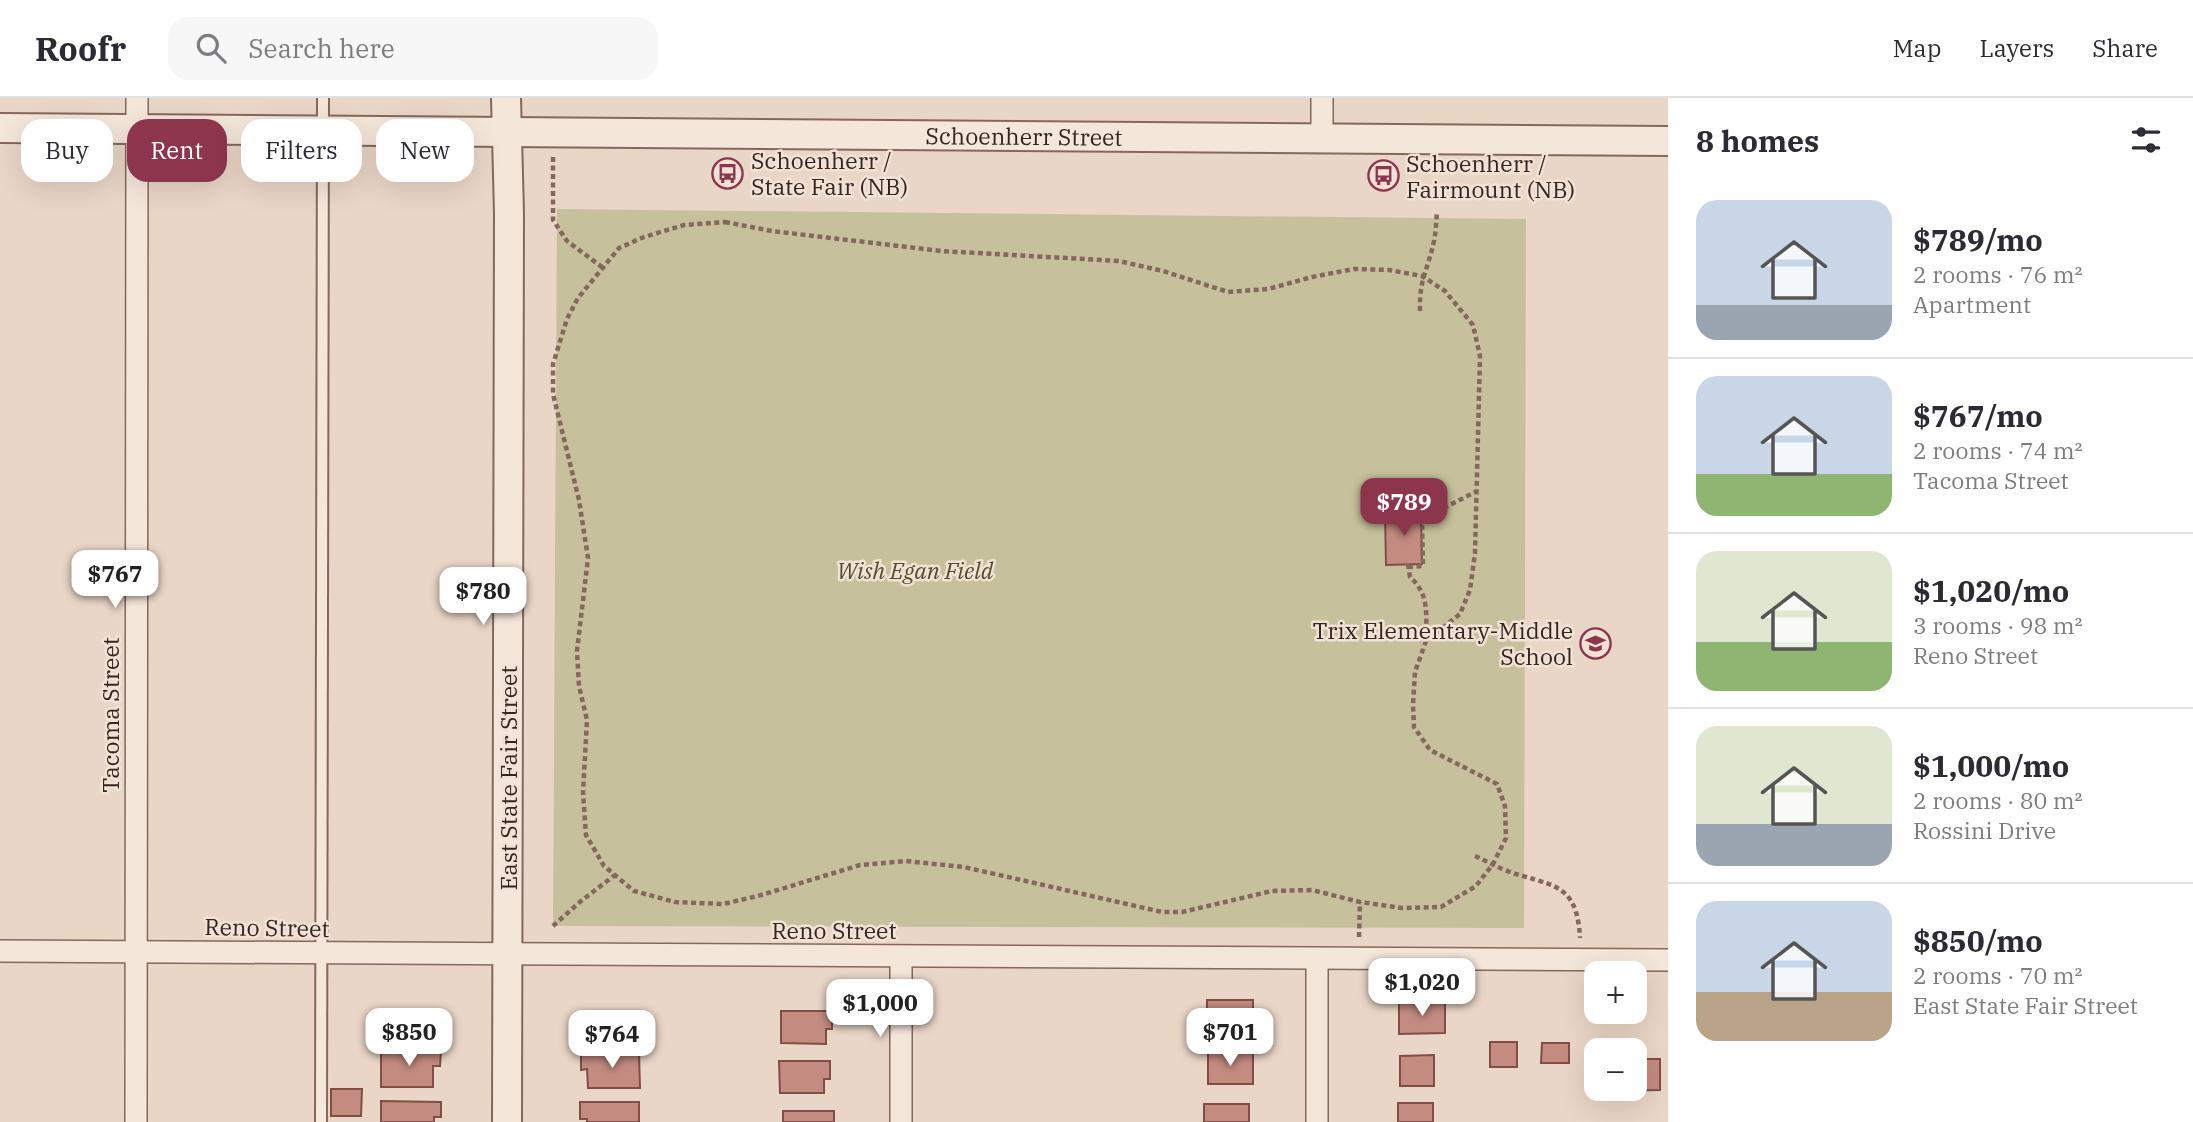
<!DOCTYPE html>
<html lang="en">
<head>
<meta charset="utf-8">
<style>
	:root { --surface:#fff; --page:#f7f7f7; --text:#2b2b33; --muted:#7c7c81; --line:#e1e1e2; --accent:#8c354d }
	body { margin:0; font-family:"IBM Plex Serif",serif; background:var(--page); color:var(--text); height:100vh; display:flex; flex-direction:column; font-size:26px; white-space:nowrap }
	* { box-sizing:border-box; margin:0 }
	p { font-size:23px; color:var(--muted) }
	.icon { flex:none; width:38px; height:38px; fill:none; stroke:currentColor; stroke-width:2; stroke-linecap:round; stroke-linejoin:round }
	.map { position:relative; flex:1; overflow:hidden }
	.sheet { display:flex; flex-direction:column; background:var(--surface); width:525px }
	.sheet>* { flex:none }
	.banner { position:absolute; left:21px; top:21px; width:665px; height:63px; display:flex; gap:14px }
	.buttons { position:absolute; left:1584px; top:863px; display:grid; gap:14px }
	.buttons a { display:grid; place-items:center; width:63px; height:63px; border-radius:14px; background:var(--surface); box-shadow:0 7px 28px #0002; font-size:35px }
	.price { position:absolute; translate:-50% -60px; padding:0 16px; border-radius:14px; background:#fff; color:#222; font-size:23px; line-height:46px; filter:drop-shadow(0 2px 4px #0008) }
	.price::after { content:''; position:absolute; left:50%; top:42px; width:21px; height:16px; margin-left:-10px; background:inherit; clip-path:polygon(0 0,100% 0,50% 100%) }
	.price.current { background:var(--accent); color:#fff }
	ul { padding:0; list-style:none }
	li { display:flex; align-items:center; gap:21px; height:175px; padding:0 28px }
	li+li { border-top:2px solid var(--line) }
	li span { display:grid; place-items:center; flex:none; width:196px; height:140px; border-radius:21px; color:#555 }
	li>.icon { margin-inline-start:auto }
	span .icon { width:84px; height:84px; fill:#fffc; stroke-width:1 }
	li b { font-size:30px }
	h2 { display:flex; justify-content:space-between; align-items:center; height:84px; padding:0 28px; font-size:30px }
	.pill { padding:0 24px; border-radius:21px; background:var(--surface); box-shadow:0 7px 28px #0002; font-size:24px; line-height:63px }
	.pill.current { background:var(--accent); color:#fff }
	header { display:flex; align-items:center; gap:42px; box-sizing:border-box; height:98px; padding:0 35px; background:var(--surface); border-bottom:2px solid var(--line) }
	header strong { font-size:33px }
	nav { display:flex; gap:38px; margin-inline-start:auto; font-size:24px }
	.search { width:490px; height:63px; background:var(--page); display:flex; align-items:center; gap:18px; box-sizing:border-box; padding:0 24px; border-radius:21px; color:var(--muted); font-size:26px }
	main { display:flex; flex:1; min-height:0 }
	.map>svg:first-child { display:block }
</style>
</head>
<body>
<header>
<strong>Roofr</strong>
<div class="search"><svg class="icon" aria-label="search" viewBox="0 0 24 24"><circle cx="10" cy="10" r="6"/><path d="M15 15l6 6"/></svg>Search here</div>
<nav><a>Map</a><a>Layers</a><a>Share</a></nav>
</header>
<main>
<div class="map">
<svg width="1668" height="1024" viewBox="0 0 1668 1024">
	<rect width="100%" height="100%" fill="#ead6c7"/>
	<path fill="#c7c09c" d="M557 111 1526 121 1524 830 553 828Z"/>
	<g fill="#c48b81" stroke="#804e47" stroke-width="2">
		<path d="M1421 414 1422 466 1386 467 1385 415Z"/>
		<path d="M1207 902H1253V933L1207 934Z"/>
		<path d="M1399 904H1445V935L1399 936Z"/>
		<path d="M781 913H832V931H826V946L781 945Z"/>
		<rect x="1490" y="944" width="27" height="25"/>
		<path d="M1542 945H1569V965H1541Z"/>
		<path d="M381 952 441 953 440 968H433V989H381Z"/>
		<path d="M581 955H639L640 990H588L587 971 581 972Z"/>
		<rect x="1208" y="955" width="45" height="31"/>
		<path d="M1434 957V988H1400V958Z"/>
		<path d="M1634 961H1660V992L1615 993V990H1634Z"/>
		<path d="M779 963H830V981H824V995H780Z"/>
		<path d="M331 991H362L361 1018H331Z"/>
		<path d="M381 1003 441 1004V1019H434V1024H381Z"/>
		<path d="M580 1004H639V1024H587V1021H580Z"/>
		<rect x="1398" y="1005" width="35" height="19"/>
		<rect x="1204" y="1006" width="45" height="18"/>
		<rect x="783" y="1013" width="51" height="11"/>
	</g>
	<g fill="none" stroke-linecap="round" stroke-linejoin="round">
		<defs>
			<path id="service" d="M321 1024 323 0"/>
			<g id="minor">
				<path d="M1322 40V0"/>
				<path d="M0 853 1668 862"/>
				<path d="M901 859V1024"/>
				<path d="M1317 861V1024"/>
				<path d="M136 1024 137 0"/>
			</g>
			<g id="tertiary">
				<path d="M506 0 509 115 507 1024"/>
				<path id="s1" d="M0 30 1668 43"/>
			</g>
		</defs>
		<use href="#service" stroke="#84685e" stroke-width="14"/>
		<use href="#minor" stroke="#84685e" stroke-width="24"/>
		<use href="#tertiary" stroke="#84685e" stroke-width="32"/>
		<g stroke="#84685e" stroke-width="4.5" stroke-dasharray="5 3.5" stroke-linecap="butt">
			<path d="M553 59V122L567 143 602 169"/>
			<path d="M725 124 772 133 941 153 1119 163 1163 173 1228 194 1268 191 1312 179 1354 171 1389 172 1422 178 1445 193 1473 227 1480 258 1475 455 1470 492 1460 516 1426 543 1415 574 1413 607 1414 629 1430 652 1497 686 1505 708 1506 740 1493 766 1476 788 1441 809 1402 810 1360 804 1312 792 1272 793 1182 814H1162L964 769 906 763 860 767 758 798 723 806 675 804 634 793 604 768 586 737 583 694 587 622 579 588 577 553 588 460 579 402 553 296V266L567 221 578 200 619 150 644 139 684 127Z"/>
			<path d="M1420 213C1419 180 1428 172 1434 143 1436 134 1436 124 1437 115"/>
			<path d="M1421 422 1477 393"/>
			<path d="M1408 466 1410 479C1430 497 1426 517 1426 542"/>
			<path d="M1408 469 1423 468 1422 423"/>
			<path d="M1475 758C1485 762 1494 768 1505 772 1549 789 1577 781 1580 840"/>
			<path d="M553 828 581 803 615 777"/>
			<path d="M1359 839 1360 804"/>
		</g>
		<use href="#service" stroke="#f5e6da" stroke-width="10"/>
		<use href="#minor" stroke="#f5e6da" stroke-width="21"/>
		<use href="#tertiary" stroke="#f5e6da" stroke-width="28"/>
	</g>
	<defs>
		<symbol id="bus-ring" viewBox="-11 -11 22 22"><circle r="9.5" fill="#f2e2d6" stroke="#8c354d" stroke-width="1.5"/><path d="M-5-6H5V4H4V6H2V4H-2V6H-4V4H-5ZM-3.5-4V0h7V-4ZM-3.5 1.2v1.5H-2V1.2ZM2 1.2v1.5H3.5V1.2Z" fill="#8c354d"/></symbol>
		<symbol id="school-ring" viewBox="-11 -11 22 22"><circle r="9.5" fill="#f2e2d6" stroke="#8c354d" stroke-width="1.5"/><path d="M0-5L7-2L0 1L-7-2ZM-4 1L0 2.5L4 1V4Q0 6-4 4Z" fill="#8c354d"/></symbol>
	</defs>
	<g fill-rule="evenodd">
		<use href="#bus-ring" x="710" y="58" width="35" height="35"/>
		<use href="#bus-ring" x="1366" y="60" width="35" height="35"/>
		<use href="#school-ring" x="1578" y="528" width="35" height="35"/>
	</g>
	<g text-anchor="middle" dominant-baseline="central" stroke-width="5" stroke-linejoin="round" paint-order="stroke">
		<g font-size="23" fill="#352520" stroke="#f2e2d6">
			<text stroke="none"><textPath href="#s1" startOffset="1024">Schoenherr Street</textPath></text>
			<text transform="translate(110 617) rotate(-90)">Tacoma Street</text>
			<text transform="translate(508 680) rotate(-90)">East State Fair Street</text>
			<text transform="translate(267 829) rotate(1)">Reno Street</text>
			<text x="834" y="832">Reno Street</text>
		</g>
		<g font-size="23" fill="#352520" stroke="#f2e2d6" text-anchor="start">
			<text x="751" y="62">Schoenherr /<tspan x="751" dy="26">State Fair (NB)</tspan></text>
			<text x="1406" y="65">Schoenherr /<tspan x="1406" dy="26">Fairmount (NB)</tspan></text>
			<text x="1573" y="532" text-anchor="end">Trix Elementary-Middle<tspan x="1573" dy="26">School</tspan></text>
		</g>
		<g font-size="23" font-style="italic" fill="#504f29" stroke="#f2e2d6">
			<text x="915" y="472">Wish Egan Field</text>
		</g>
	</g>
</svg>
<div class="buttons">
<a>+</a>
<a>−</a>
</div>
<b class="price current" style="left:1404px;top:440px">$789</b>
<b class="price" style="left:115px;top:512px">$767</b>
<b class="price" style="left:483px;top:529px">$780</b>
<b class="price" style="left:1422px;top:920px">$1,020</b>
<b class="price" style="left:880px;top:941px">$1,000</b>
<b class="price" style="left:409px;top:970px">$850</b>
<b class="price" style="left:1230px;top:970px">$701</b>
<b class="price" style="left:612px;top:972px">$764</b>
<div class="banner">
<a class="pill">Buy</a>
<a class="pill current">Rent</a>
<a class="pill">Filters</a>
<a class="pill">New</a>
</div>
</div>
<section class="sheet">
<h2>8 homes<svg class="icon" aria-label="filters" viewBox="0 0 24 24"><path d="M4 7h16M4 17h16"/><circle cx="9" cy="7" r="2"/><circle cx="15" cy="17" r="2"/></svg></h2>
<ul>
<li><span style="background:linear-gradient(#c9d6e8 75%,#9aa5b1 0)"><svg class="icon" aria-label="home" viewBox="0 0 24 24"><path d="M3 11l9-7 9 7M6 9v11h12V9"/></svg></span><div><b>$789/mo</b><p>2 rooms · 76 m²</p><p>Apartment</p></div></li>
<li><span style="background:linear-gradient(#c9d6e8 70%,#8fb573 0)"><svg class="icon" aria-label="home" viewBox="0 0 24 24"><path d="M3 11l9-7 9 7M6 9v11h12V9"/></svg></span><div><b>$767/mo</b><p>2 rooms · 74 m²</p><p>Tacoma Street</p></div></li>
<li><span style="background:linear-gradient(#dfe7d0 65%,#8fb573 0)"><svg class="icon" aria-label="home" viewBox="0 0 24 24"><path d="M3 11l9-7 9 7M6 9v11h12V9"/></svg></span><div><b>$1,020/mo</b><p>3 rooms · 98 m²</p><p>Reno Street</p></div></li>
<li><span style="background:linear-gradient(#dfe7d0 70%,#9aa5b1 0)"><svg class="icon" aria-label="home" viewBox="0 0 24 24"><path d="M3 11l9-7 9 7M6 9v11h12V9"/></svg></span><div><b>$1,000/mo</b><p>2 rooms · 80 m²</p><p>Rossini Drive</p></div></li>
<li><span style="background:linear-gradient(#c9d6e8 65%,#b9a48a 0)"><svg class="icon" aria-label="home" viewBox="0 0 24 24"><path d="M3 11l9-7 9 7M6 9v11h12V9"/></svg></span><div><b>$850/mo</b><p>2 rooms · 70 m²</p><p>East State Fair Street</p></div></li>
</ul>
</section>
</main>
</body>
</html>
